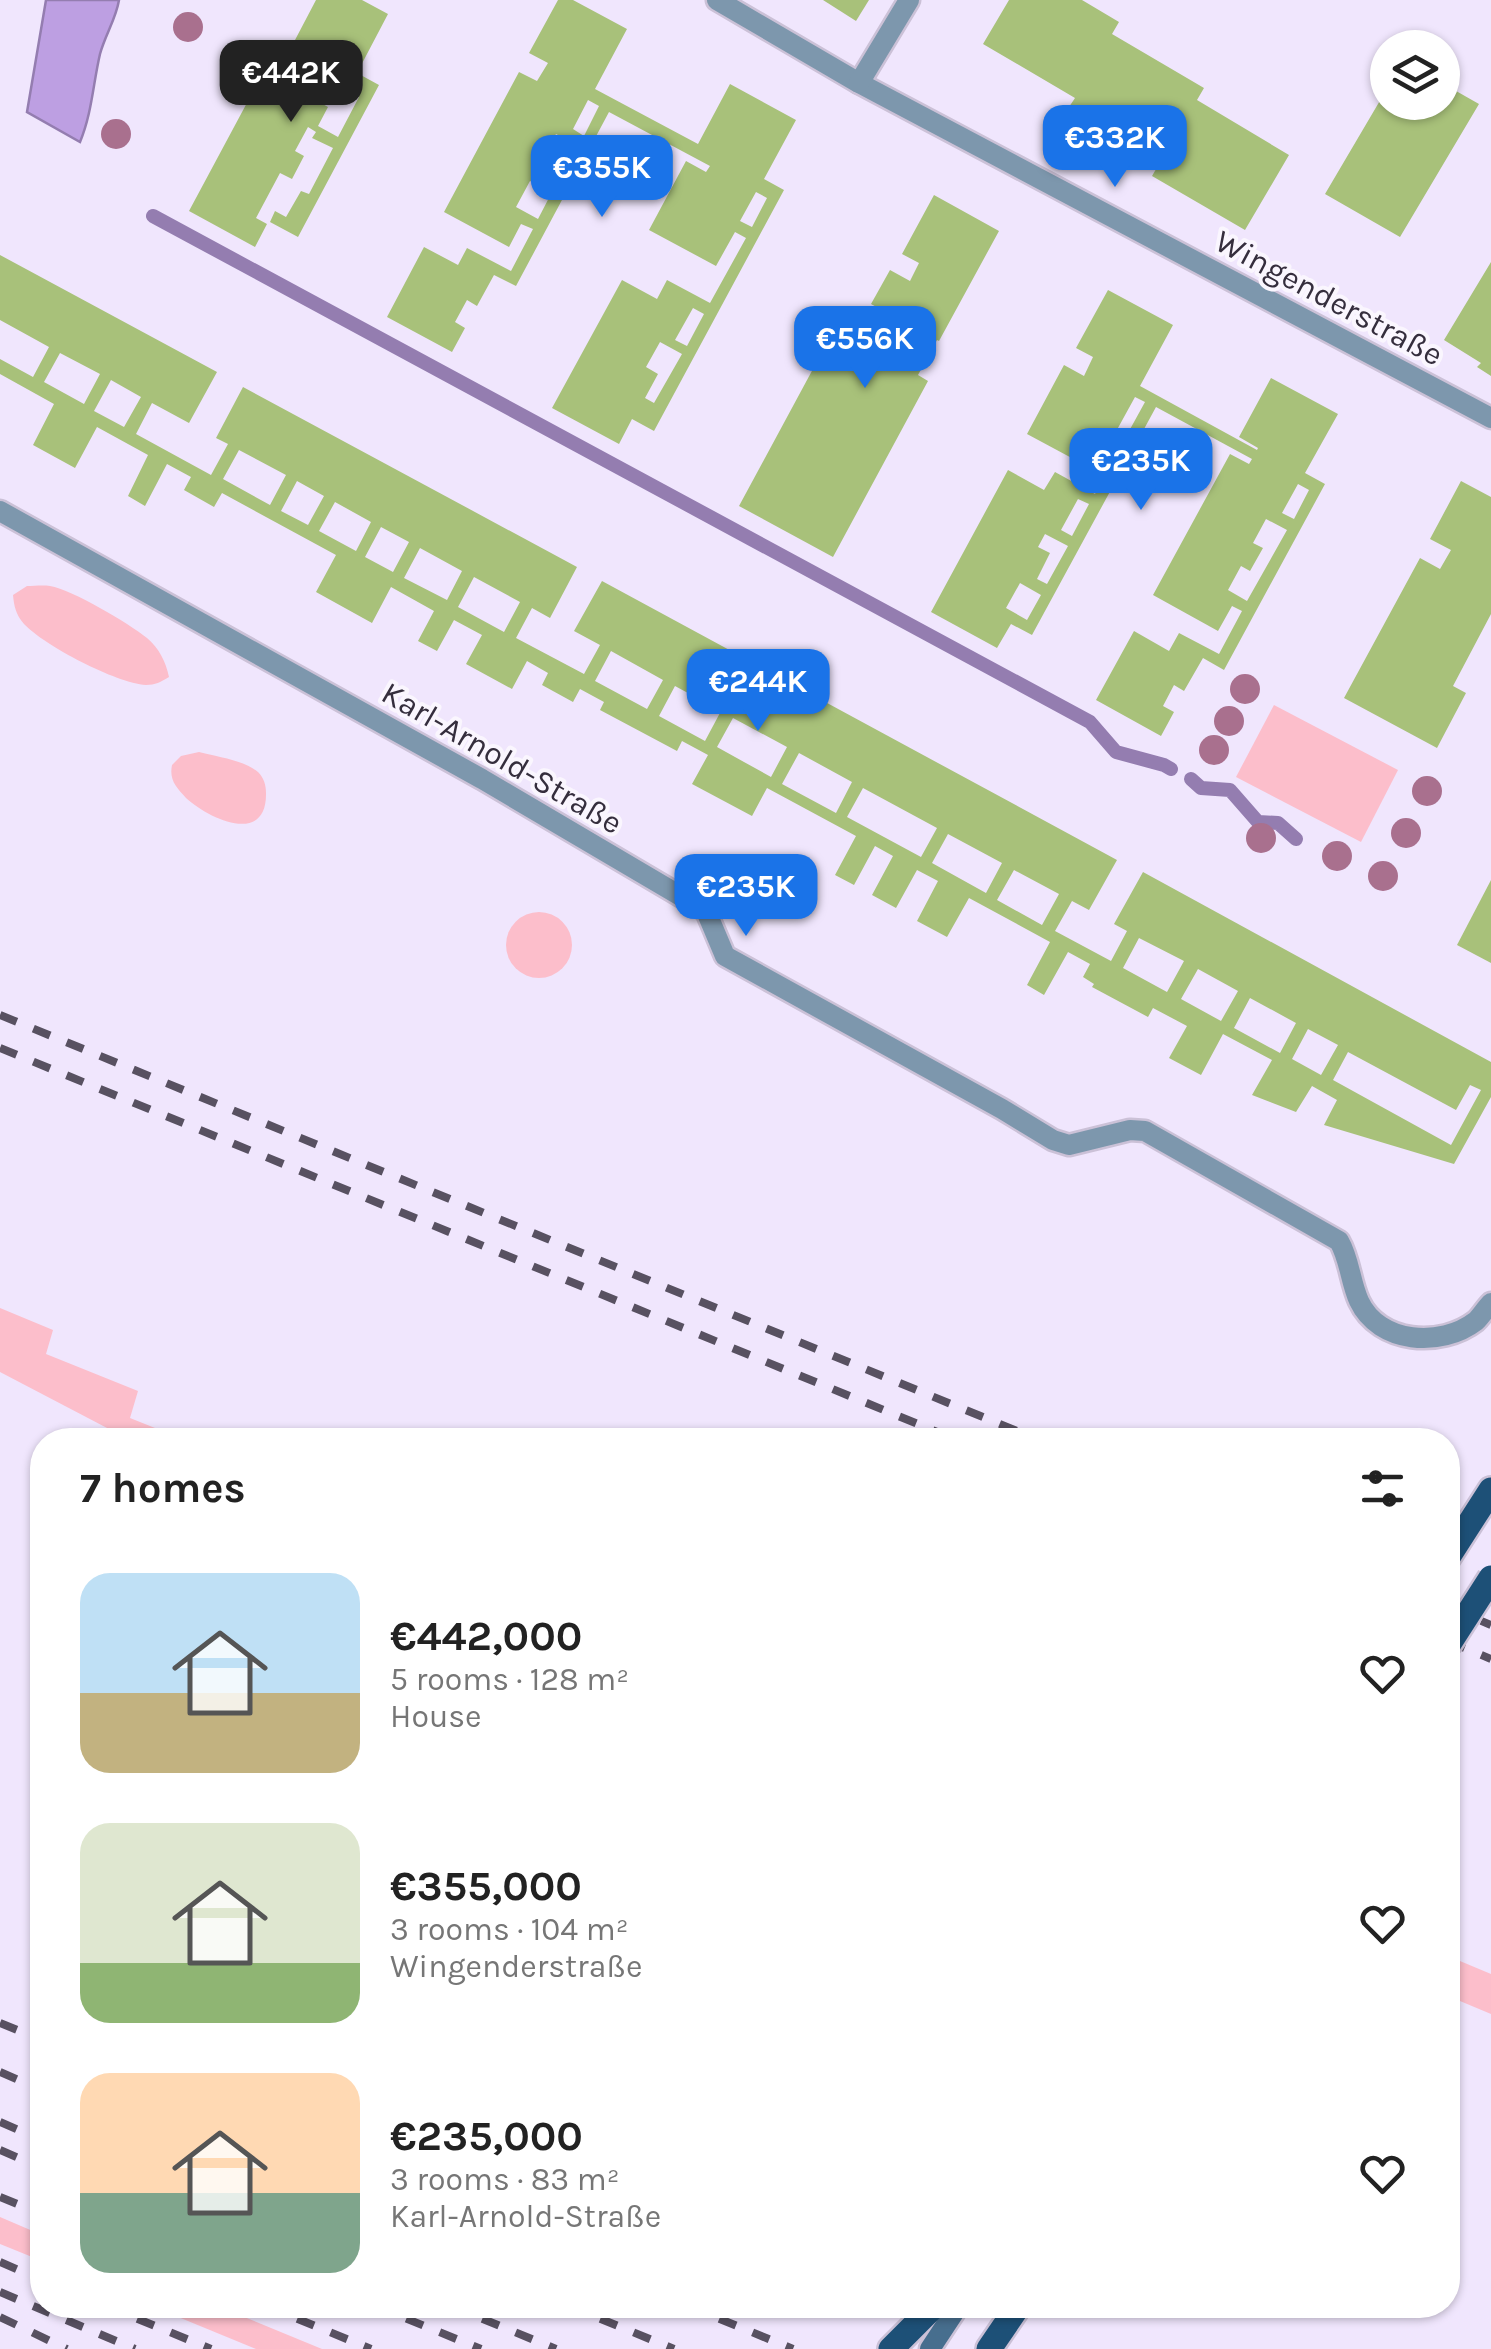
<!DOCTYPE html>
<html lang="en">
<head>
<meta charset="utf-8">
<style>
	:root { --surface:#fff; --page:#f2f2f2; --text:#222; --muted:#767676; --accent:#1a73e8 }
	body { margin:0; font-family:Karla,sans-serif; background:var(--page); color:var(--text); height:100vh; display:flex; flex-direction:column; font-size:38px; white-space:nowrap }
	* { box-sizing:border-box; margin:0 }
	p { font-size:32px; color:var(--muted) }
	.icon { flex:none; width:55px; height:55px; fill:none; stroke:currentColor; stroke-width:2; stroke-linecap:round; stroke-linejoin:round }
	.map { position:relative; flex:1; overflow:hidden }
	.side { position:absolute; left:30px; top:1428px; width:1430px; height:890px; display:flex; flex-direction:column; background:var(--surface); border-radius:40px; box-shadow:0 2px 8px #0004 }
	.side>* { flex:none }
	.tools { position:absolute; left:1370px; top:30px; display:grid; gap:20px }
	.tools a { display:grid; place-items:center; width:90px; height:90px; border-radius:50%; background:var(--surface); box-shadow:0 2px 8px #0004; font-size:50px }
	.price { position:absolute; translate:-50% -85px; padding:0 22px; border-radius:20px; background:var(--accent); color:#fff; font-size:32px; line-height:65px; filter:drop-shadow(0 2px 5px #0008) }
	.price::after { content:''; position:absolute; left:50%; top:60px; width:30px; height:22px; margin-left:-15px; background:inherit; clip-path:polygon(0 0,100% 0,50% 100%) }
	.price.on { background:#222; color:#fff }
	ul { padding:0; list-style:none }
	li { display:flex; align-items:center; gap:30px; height:250px; padding:0 50px }
	li span { display:grid; place-items:center; flex:none; width:280px; height:200px; border-radius:30px; color:#555 }
	li>.icon { margin-inline-start:auto }
	span .icon { width:120px; height:120px; fill:#fffc; stroke-width:1 }
	li b { font-size:42px }
	h2 { display:flex; justify-content:space-between; align-items:center; height:120px; padding:0 50px; font-size:42px }
	.map>svg:first-child { display:block }
</style>
</head>
<body>
<div class="map">
<svg width="1491" height="2349" viewBox="0 0 1491 2349">
	<rect width="100%" height="100%" fill="#f0e6fd"/>
	<g fill="#fcbecb">
		<path d="M27 586C34 586 43 585 50 586 73 590 128 623 147 638 159 648 166 662 169 677 161 682 155 685 146 685 116 683 45 646 24 624 16 615 14 606 13 595Z"/>
		<path d="M1274 705 1398 770 1361 842 1236 777Z"/>
		<path d="M199 752C217 757 244 760 258 772 264 778 266 785 266 793 267 846 209 819 186 798 176 787 169 780 172 765L181 756Z"/>
		<circle cx="539" cy="945" r="33"/>
		<path d="M0 1308 53 1330 46 1354 138 1391 130 1418 185 1440H130L0 1372Z"/>
		<path d="M1448 1956 1491 1974V2014L1448 1996Z"/>
		<path d="M0 2217 42 2235V2261L0 2244Z"/>
		<path d="M149 2305H215L322 2349H256Z"/>
	</g>
	<path fill="#bd9fe2" stroke="#947db0" stroke-width="2.5" d="M46 0H119C116 19 105 35 100 54 93 84 92 113 80 142L27 112Z"/>
	<g fill="none" stroke-linecap="round" stroke-linejoin="round">
		<g stroke="#947db0" stroke-width="14">
			<path d="M153 216 1090 722 1116 752 1164 765 1171 769"/>
			<path d="M1191 779 1201 788 1230 790 1258 822 1278 823 1296 839"/>
		</g>
	</g>
	<g fill="#a8c17a" fill-rule="evenodd">
		<path d="M316 0H362L388 14 357 73 379 85 298 237 270 222 275 211 286 217 301 191 309 194 333 148 312 138 316 132 308 127 295 151 304 156 292 179 280 173 256 218 267 224 255 247 189 211 264 71 328 107 318 126 338 137 359 97 304 67 314 51 295 40Z"/>
		<path d="M558 0H573L627 29 595 89 698 144 730 84 796 120 764 179 784 190 654 431 632 419 619 444 552 408 622 280 657 299 667 280 710 303 746 238 735 232 716 266 649 230 686 161 706 172 710 166 609 112 516 286 494 275 477 306 467 300 455 322 465 328 452 352 387 317 424 247 458 265 467 248 511 271 533 229 521 224 509 247 444 212 519 72 537 81 548 63 529 53ZM588 100 599 106 584 136 573 129ZM556 134 578 145 558 181 547 176 559 153 549 147ZM530 181 552 192 538 219 516 207ZM756 192 767 198 752 227 740 221ZM693 308 704 314 687 346 675 340ZM660 342 682 354 654 403 645 398 658 374 646 367Z"/>
		<path d="M823 0H869L856 21Z"/>
		<path d="M1009 0H1082L1119 22 1112 34 1204 88 1197 100 1289 155 1245 230 1152 176 1159 164 1067 110 1075 98 983 44Z"/>
		<path d="M1442 83 1479 104 1400 237 1325 194 1388 87V102H1442Z"/>
		<path d="M934 195 999 231 939 341 937 340 918 375 928 381 833 557 739 506 834 330 909 370 928 335 871 304 890 270 910 281 919 263 902 254Z"/>
		<path d="M0 255 217 372 189 423 152 403 136 434 211 475 228 444 216 438 243 387 577 567 550 618 532 608 516 638 584 674 600 645 574 631 602 581 1117 860 1089 910 1072 901 1055 931 1111 961 1127 931 1114 924 1143 872 1491 1062V1097L1454 1164 1324 1125 1337 1100 1312 1086 1296 1112 1252 1095 1272 1060 1223 1034 1201 1075 1169 1058 1187 1026 1153 1008 1148 1017 1092 987 1094 984 1083 977 1090 964 1068 952 1044 995 1027 985 1050 942 969 898 947 937 917 921 938 881 917 870 896 908 872 895 893 856 875 846 854 885 835 875 856 836 767 788 752 816 692 784 708 755 682 741 677 751 600 710 604 702 580 689 573 702 542 685 548 673 527 661 512 689 466 664 482 635 454 620 437 651 418 641 434 611 391 587 372 623 316 592 336 555 222 493 214 507 184 490 191 477 167 464 145 506 128 496 148 455 97 427 75 468 33 445 54 404 0 374V359L33 377 49 347 0 320ZM60 353 100 374 84 404 44 382ZM111 380 141 397 124 427 94 411ZM239 450 286 475 270 505 223 479ZM297 481 324 496 308 525 281 511ZM335 502 371 522 356 551 319 531ZM381 527 409 542 393 572 365 557ZM420 548 462 571 447 600 404 578ZM474 577 520 602 504 632 458 607ZM611 651 663 680 647 709 595 681ZM675 686 721 711 705 741 659 716ZM733 718 787 747 771 777 717 747ZM799 753 852 782 836 813 782 784ZM863 788 937 828 921 857 847 817ZM948 834 1002 863 986 893 932 863ZM1014 870 1059 894 1042 925 997 900ZM1139 938 1184 961 1167 992 1123 968ZM1198 969 1238 991 1221 1021 1181 999ZM1250 998 1296 1023 1280 1053 1234 1028ZM1308 1029 1338 1045 1321 1075 1292 1059ZM1348 1052 1456 1110 1470 1085 1481 1090 1451 1145 1333 1080Z"/>
		<path d="M1491 262V376L1477 367 1481 363 1444 340Z"/>
		<path d="M1108 290 1173 325 1140 386 1257 450 1258 448 1239 437 1271 378 1338 414 1305 473 1325 484 1224 670 1203 658 1184 691 1174 685 1163 706 1174 712 1161 736 1096 700 1134 631 1169 651 1179 633 1219 654 1242 611 1232 606 1218 631 1153 595 1230 454 1249 464 1252 459 1156 407 1032 635 1011 624 997 648 931 612 1008 470 1044 490 1055 472 1095 494 1119 451 1108 445 1094 470 1027 434 1064 365 1084 376 1093 357 1076 348ZM1135 397 1145 402 1123 442 1113 437ZM1298 484 1309 490 1294 519 1282 513ZM1078 499 1089 504 1072 536 1061 530ZM1266 519 1287 530 1247 601 1228 590 1241 566 1250 571 1263 548 1253 543ZM1045 534 1068 546 1047 584 1037 579 1050 553 1038 547ZM1020 583 1041 595 1027 620 1006 608Z"/>
		<path d="M1461 481 1491 497V614L1453 686 1466 693 1437 748 1344 698 1420 558 1440 569 1451 550 1430 539Z"/>
		<path d="M1491 880V963L1457 945Z"/>
	</g>
	<g fill="none" stroke-linecap="round" stroke-linejoin="round">
		<defs>
			<g id="minor">
				<path d="M717 0 859 83 1491 418"/>
				<path d="M859 83 909 0"/>
				<path d="M0 511 482 779 706 911 725 956 1002 1109 1053 1140 1069 1145 1130 1130 1145 1131 1339 1241C1350 1260 1350 1281 1359 1301 1379 1344 1441 1348 1476 1321 1481 1316 1486 1308 1491 1303"/>
			</g>
			<path id="secondary" d="M930 2349 959 2305"/>
			<g id="primary">
				<path d="M1448 1557 1491 1490"/>
				<path d="M891 2349 935 2305"/>
				<path d="M989 2349 1019 2305"/>
			</g>
		</defs>
		<use href="#minor" stroke="#cbc1d7" stroke-width="25"/>
		<use href="#secondary" stroke="#cbc1d7" stroke-width="25"/>
		<use href="#primary" stroke="#cbc1d7" stroke-width="30"/>
		<use href="#minor" stroke="#7d97ad" stroke-width="20"/>
		<use href="#secondary" stroke="#476e8e" stroke-width="20"/>
		<use href="#primary" stroke="#1d5077" stroke-width="25"/>
		<g stroke="#585161" stroke-width="8" stroke-dasharray="18 18" stroke-linecap="butt">
			<path d="M0 1015 1039 1440"/>
			<path d="M0 1048 957 1440"/>
			<path d="M1448 1607 1491 1625"/>
			<path d="M1448 1641 1491 1659"/>
			<path d="M0 2023 42 2040"/>
			<path d="M0 2072 42 2090"/>
			<path d="M0 2122 42 2140"/>
			<path d="M0 2150 42 2168"/>
			<path d="M0 2197 42 2214"/>
			<path d="M0 2262 42 2280"/>
			<path d="M0 2292 135 2349"/>
			<path d="M104 2305 211 2349"/>
			<path d="M264 2305 371 2349"/>
			<path d="M373 2305 481 2349"/>
			<path d="M449 2305 556 2349"/>
			<path d="M567 2305 674 2349"/>
			<path d="M686 2305 793 2349"/>
			<path d="M0 2317 67 2349"/>
		</g>
		<defs>
			<path id="primary-bridge" d="M1448 1645 1491 1578"/>
		</defs>
		<use href="#primary-bridge" stroke="#cbc1d7" stroke-width="30" stroke-linecap="butt"/>
		<use href="#primary-bridge" stroke="#1d5077" stroke-width="25"/>
	</g>
	<g fill="#a9708e">
		<circle cx="188" cy="27" r="15"/>
		<circle cx="116" cy="134" r="15"/>
		<circle cx="1245" cy="689" r="15"/>
		<circle cx="1229" cy="721" r="15"/>
		<circle cx="1214" cy="750" r="15"/>
		<circle cx="1427" cy="791" r="15"/>
		<circle cx="1406" cy="833" r="15"/>
		<circle cx="1261" cy="838" r="15"/>
		<circle cx="1337" cy="856" r="15"/>
		<circle cx="1383" cy="876" r="15"/>
	</g>
	<g text-anchor="middle" dominant-baseline="central" stroke-width="8" stroke-linejoin="round" paint-order="stroke">
		<g font-size="32" fill="#352e3d" stroke="#faf6fe">
			<text transform="translate(1329 298) rotate(28)">Wingenderstraße</text>
			<text transform="translate(502 758) rotate(30)">Karl-Arnold-Straße</text>
		</g>
	</g>
</svg>
<div class="tools">
<a><svg class="icon" aria-label="layers" viewBox="0 0 24 24"><path d="M12 4l9 5-9 5-9-5zM3 14l9 5 9-5"/></svg></a>
</div>
<b class="price on" style="left:291px;top:125px">€442K</b>
<b class="price" style="left:1115px;top:190px">€332K</b>
<b class="price" style="left:602px;top:220px">€355K</b>
<b class="price" style="left:865px;top:391px">€556K</b>
<b class="price" style="left:1141px;top:513px">€235K</b>
<b class="price" style="left:758px;top:734px">€244K</b>
<b class="price" style="left:746px;top:939px">€235K</b>
<section class="side">
<h2>7 homes<svg class="icon" aria-label="filters" viewBox="0 0 24 24"><path d="M4 7h16M4 17h16"/><circle cx="9" cy="7" r="2"/><circle cx="15" cy="17" r="2"/></svg></h2>
<ul>
<li><span style="background:linear-gradient(#bfe0f5 60%,#c2b280 0)"><svg class="icon" aria-label="home" viewBox="0 0 24 24"><path d="M3 11l9-7 9 7M6 9v11h12V9"/></svg></span><div><b>€442,000</b><p>5 rooms · 128 m²</p><p>House</p></div><svg class="icon" aria-label="heart" viewBox="0 0 24 24"><path d="M12 20l-8-8c-3-5 5-10 8-4 3-6 11-1 8 4z"/></svg></li>
<li><span style="background:linear-gradient(#dfe7d0 70%,#8fb573 0)"><svg class="icon" aria-label="home" viewBox="0 0 24 24"><path d="M3 11l9-7 9 7M6 9v11h12V9"/></svg></span><div><b>€355,000</b><p>3 rooms · 104 m²</p><p>Wingenderstraße</p></div><svg class="icon" aria-label="heart" viewBox="0 0 24 24"><path d="M12 20l-8-8c-3-5 5-10 8-4 3-6 11-1 8 4z"/></svg></li>
<li><span style="background:linear-gradient(#ffd9b3 60%,#7fa58c 0)"><svg class="icon" aria-label="home" viewBox="0 0 24 24"><path d="M3 11l9-7 9 7M6 9v11h12V9"/></svg></span><div><b>€235,000</b><p>3 rooms · 83 m²</p><p>Karl-Arnold-Straße</p></div><svg class="icon" aria-label="heart" viewBox="0 0 24 24"><path d="M12 20l-8-8c-3-5 5-10 8-4 3-6 11-1 8 4z"/></svg></li>
</ul>
</section>
</div>
</body>
</html>
